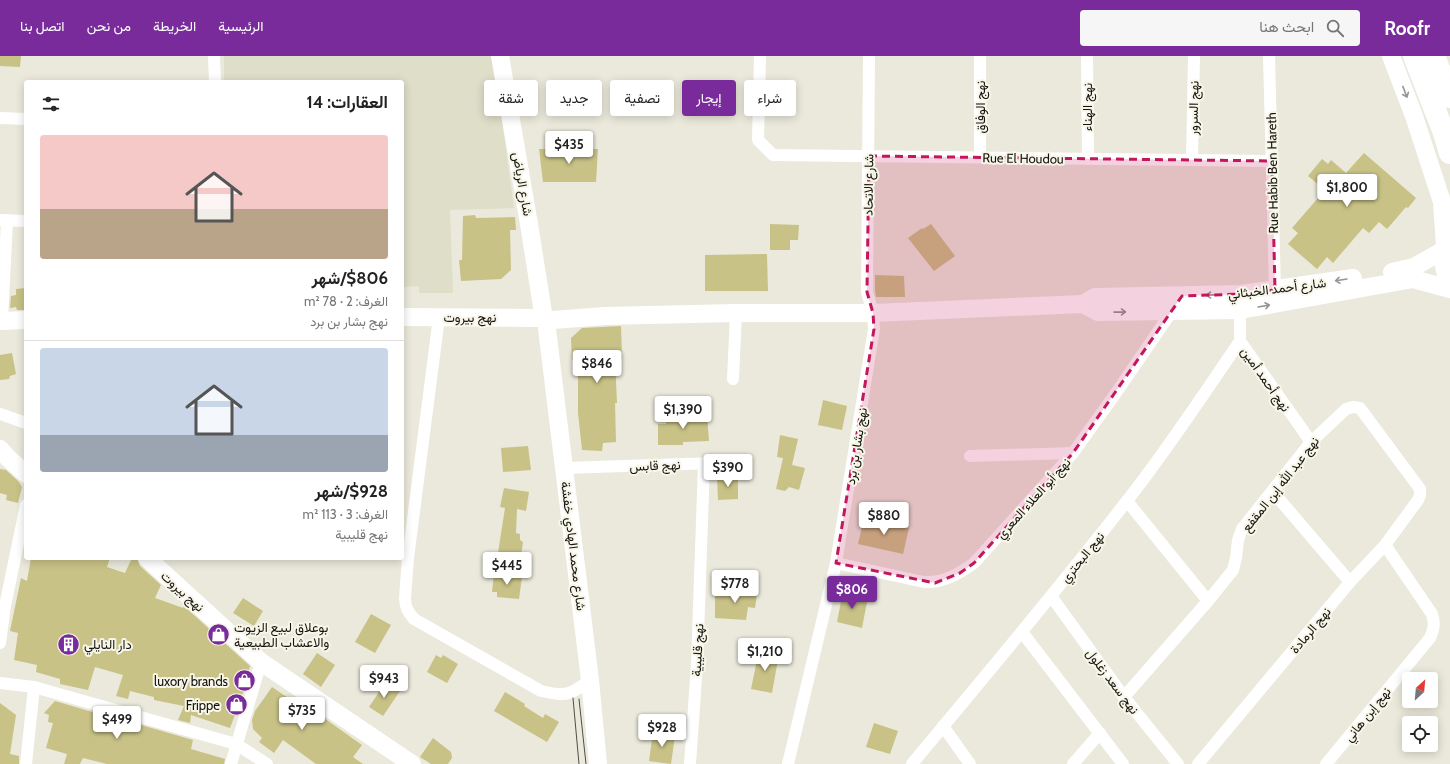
<!DOCTYPE html>
<html lang="ar">
<head>
<meta charset="utf-8">
<style>
	:root { --surface:#fff; --page:#f6f6f6; --text:#222; --muted:#767676; --line:#e0e0e0; --accent:#792b9c }
	body { margin:0; font-family:Cabin,Vazirmatn,sans-serif; background:var(--page); color:var(--text); direction:rtl; height:100vh; display:flex; flex-direction:column; font-size:15px; white-space:nowrap }
	* { box-sizing:border-box; margin:0 }
	p { font-size:13px; color:var(--muted) }
	.icon { flex:none; width:22px; height:22px; fill:none; stroke:currentColor; stroke-width:2; stroke-linecap:round; stroke-linejoin:round }
	.map { position:relative; flex:1; overflow:hidden; direction:ltr }
	.side { position:absolute; left:24px; top:24px; width:380px; height:480px; display:flex; flex-direction:column; background:var(--surface); border-radius:4px; box-shadow:0 2px 10px #0003; direction:rtl }
	.side>* { flex:none }
	.banner { position:absolute; left:416px; top:24px; width:380px; height:36px; direction:rtl; display:flex; gap:8px }
	.needle { width:26px; rotate:26deg }
	.tools { position:absolute; left:1402px; top:616px; display:grid; gap:8px }
	.tools a { display:grid; place-items:center; width:36px; height:36px; border-radius:4px; background:var(--surface); box-shadow:0 2px 10px #0003; font-size:20px }
	.price { position:absolute; translate:-50% -34px; padding:0 9px; border-radius:4px; background:#fff; color:#222; font-size:13px; line-height:26px; filter:drop-shadow(0 1px 2px #0008) }
	.price::after { content:''; position:absolute; left:50%; top:24px; width:12px; height:9px; margin-left:-6px; background:inherit; clip-path:polygon(0 0,100% 0,50% 100%) }
	.price.selected { background:var(--accent); color:#fff }
	ul { padding:0; list-style:none }
	li { display:grid; align-content:center; gap:8px; height:212px; padding:0 16px }
	li+li { border-top:1px solid var(--line) }
	li span { display:grid; place-items:center; height:124px; border-radius:4px; color:#555 }
	li>.icon { margin-inline-start:auto }
	span .icon { width:72px; height:72px; fill:#fffc; stroke-width:1 }
	li b { font-size:17px }
	h2 { display:flex; justify-content:space-between; align-items:center; height:48px; padding:0 16px; font-size:17px }
	.chip { padding:0 14px; border-radius:4px; background:var(--surface); box-shadow:0 2px 10px #0003; font-size:14px; line-height:36px }
	.chip.selected { background:var(--accent); color:#fff }
	header { display:flex; align-items:center; gap:24px; box-sizing:border-box; height:56px; padding:0 20px; background:var(--accent); color:#fff }
	header strong { font-size:19px }
	nav { display:flex; gap:22px; margin-inline-start:auto; font-size:14px }
	.search { width:280px; height:36px; background:var(--page); display:flex; align-items:center; gap:10px; box-sizing:border-box; padding:0 14px; border-radius:4px; color:var(--muted); font-size:15px }
	.map>svg:first-child { display:block }
</style>
</head>
<body>
<header>
<strong>Roofr</strong>
<div class="search"><svg class="icon" aria-label="search" viewBox="0 0 24 24"><circle cx="10" cy="10" r="6"/><path d="M15 15l6 6"/></svg>ابحث هنا</div>
<nav><a>الرئيسية</a><a>الخريطة</a><a>من نحن</a><a>اتصل بنا</a></nav>
</header>
<div class="map">
<svg width="1450" height="708" viewBox="0 0 1450 708">
	<rect width="100%" height="100%" fill="#eae9db"/>
	<path fill="#dfdec9" d="M224 0H493L514 152 450 154 453 237H419V230L402 231V26H224Z"/>
	<g fill="#c8c287">
		<path d="M0 0H21L20 11 0 10Z"/>
		<path d="M539 93H598L596 126H543Z"/>
		<path d="M1364 97 1416 142 1408 152 1406 151 1387 173 1379 166 1369 177 1363 172 1333 207 1327 201 1317 213 1288 188 1298 177 1292 172 1325 134 1308 120 1322 103 1328 108 1331 104 1346 117Z"/>
		<path d="M475 159 476 162 515 161 516 174H510L511 214 501 223 461 225 459 204H462L463 160Z"/>
		<path d="M770 168 799 169 798 184H790V194H770Z"/>
		<path d="M931 168 955 200 934 215 908 182 922 172 923 173Z"/>
		<path d="M767 198 768 235H705V199Z"/>
		<path d="M875 219 904 220 905 241H876L875 235Z"/>
		<path d="M26 232V254H17L16 251 10 252 11 240 16 239V233Z"/>
		<path d="M621 270 622 303H615L617 347H615L616 386 603 387 602 395 582 394 578 357V304H572L571 282 582 272Z"/>
		<path d="M12 297 16 318 10 320 9 323 0 324V299Z"/>
		<path d="M823 344 847 350 842 374 818 369Z"/>
		<path d="M707 359 709 385 683 386V389H658V368H666V361Z"/>
		<path d="M780 379 798 383 792 409 805 412 799 434 789 431 785 435 776 433 783 402 777 401Z"/>
		<path d="M528 390 531 414 503 416 501 392Z"/>
		<path d="M0 413 6 414 18 425 22 431 18 447 6 444 7 439 0 437Z"/>
		<path d="M717 421H738V443L718 444Z"/>
		<path d="M504 432 529 436 526 455 517 453 516 477 520 478V484L523 486 521 500 498 497 505 452 500 451Z"/>
		<path d="M864 462 909 472 903 498 858 488Z"/>
		<path d="M31 502H110L107 511 125 517 132 502H137L140 510 161 529 155 542 183 552 184 550 250 610 242 640 230 672 191 659 190 667 178 664 184 650 154 644V641L130 635 128 643 116 640 123 619 95 611 88 634 60 628V623L36 616 37 609 14 604 18 577 10 575 21 522 27 525Z"/>
		<path d="M494 517 522 521 519 543 497 541V536H492Z"/>
		<path d="M758 532 755 552 748 551 746 564 715 562V537L734 538V533Z"/>
		<path d="M843 535 868 541 862 572 837 566Z"/>
		<path d="M243 542 263 555 254 570 233 557Z"/>
		<path d="M371 558 391 569 375 597 355 586Z"/>
		<path d="M759 594 779 598 772 637 751 633Z"/>
		<path d="M317 597 335 609 321 631 303 618Z"/>
		<path d="M436 599 441 602 443 599 458 608 447 627 427 616Z"/>
		<path d="M385 627 400 635 383 660 369 651Z"/>
		<path d="M272 631 297 648 300 645 362 689 353 701 363 708H316L283 684 274 697 259 686 262 682 253 673 252 664 255 655Z"/>
		<path d="M505 636 525 648 524 650 543 662 545 658 559 666 547 686 494 655Z"/>
		<path d="M55 645 116 663 117 662 193 684 191 693 225 703 224 708H107L83 702 80 708H64L67 698 46 692 53 667 48 666 49 659 44 657Z"/>
		<path d="M0 647 16 659 10 698 19 700V708H0Z"/>
		<path d="M874 667 898 675 890 698 866 691Z"/>
		<path d="M653 676 675 680 671 708 649 705Z"/>
		<path d="M433 682 451 696 452 702 448 708H431L420 701Z"/>
	</g>
	<g fill="none" stroke-linecap="round" stroke-linejoin="round">
		<g stroke="#fff" stroke-width="12">
			<path d="M214 0 215 26"/>
			<path d="M760 0 758 84 773 99 1272 105"/>
			<path d="M980 0V101"/>
			<path d="M1087 0 1088 103"/>
			<path d="M1269 0 1275 234"/>
			<path d="M0 62 26 63"/>
			<path d="M1192 104 1194 0"/>
			<path d="M0 164 26 165"/>
			<path d="M1240 254V285L1311 386"/>
			<path d="M439 261 408 502 405 542C405 551 408 556 414 563L541 635C567 641 570 639 590 624"/>
			<path d="M2 264 7 165"/>
			<path d="M733 323 736 257"/>
			<path d="M0 358 26 367"/>
			<path d="M970 400 1073 397"/>
			<path d="M564 412 746 406"/>
			<path d="M1273 436 1350 526"/>
			<path d="M1127 445 1208 545"/>
			<path d="M836 507 924 526C943 527 959 518 974 507L1073 397 1118 334 1172 255"/>
			<path d="M1051 540 1124 641 1178 708"/>
			<path d="M1022 576 1123 708"/>
			<path d="M0 587 5 550 26 449"/>
			<path d="M0 627 34 631 236 688 267 708"/>
			<path d="M1124 641 1208 545 1233 514 1236 502 1238 484 1242 473 1311 386 1346 353 1353 351 1360 352 1420 433V439L1418 444 1385 489 1350 526 1198 708"/>
			<path d="M943 670 970 708"/>
			<path d="M26 708 34 631"/>
			<path d="M231 708 261 606"/>
			<path d="M690 708 697 608 704 408"/>
			<path d="M788 708 836 507 874 273 873 257 867 236 869 0"/>
			<path d="M912 708C984 621 1057 535 1126 446 1167 394 1203 339 1240 285"/>
			<path d="M1073 708 1100 677"/>
			<path d="M1326 708 1430 582C1434 573 1435 567 1432 558L1385 489"/>
		</g>
		<g stroke="#fff" stroke-width="18">
			<path d="M500 0 529 168 543 257"/>
			<path d="M1391 0 1414 60 1442 146 1445 190"/>
			<path d="M1448 186C1441 198 1443 216 1450 227"/>
			<path d="M1392 216 1414 211 1444 194"/>
			<path d="M1083 248 1095 241 1241 238 1353 222"/>
			<path d="M402 261 538 262"/>
			<path d="M553 264 605 260 736 257H873L1083 248 1098 256 1240 254 1413 223 1450 233"/>
			<path d="M0 265 26 264"/>
			<path d="M547 273 590 624 598 708"/>
			<path d="M0 393 8 402 26 418"/>
			<path d="M147 502 261 606 412 708"/>
		</g>
		<g stroke="#fff" stroke-width="22">
			<path d="M1414 0 1444 77 1450 97"/>
			<path d="M1434 0 1450 41"/>
		</g>
		<g stroke="#504f48" stroke-width="1">
			<path d="M573 642 579 708"/>
			<path d="M579 643 586 708"/>
		</g>
	</g>
	<defs><path id="oneway-shaft" d="M-6 0H5M1.5-3L5.5 0L1.5 3" fill="none" stroke-width="1.6" stroke-linecap="round" stroke-linejoin="round"/></defs>
	<g stroke="#959593">
		<use href="#oneway-shaft" transform="translate(1405 36) rotate(69)"/>
		<use href="#oneway-shaft" transform="translate(1341 224) rotate(171)"/>
		<use href="#oneway-shaft" transform="translate(1212 239) rotate(179)"/>
		<use href="#oneway-shaft" transform="translate(1264 250) rotate(-10)"/>
		<use href="#oneway-shaft" transform="translate(1120 256) rotate(-1)"/>
	</g>
	<path fill="#c2185b" fill-opacity="0.2" stroke="#c2185b" stroke-width="3" stroke-dasharray="8 5" stroke-linejoin="round" d="M869 100 1272 105 1275 234 1241 238 1182 240 1073 397 974 507 960 517 935 527 836 507 874 273 873 257 867 236Z"/>
	<defs>
		<symbol id="shop-disc" viewBox="-11 -11 22 22"><circle r="9.5" fill="#792b9c" stroke="#f7f6e8"/><path d="M-5-2.5h2.3a2.7 3.5 0 0 1 5.4 0H5L5.5 6h-11ZM-1.5-2.5h3a1.5 2.3 0 0 0-3 0Z" fill="#fff"/></symbol>
		<symbol id="building-disc" viewBox="-11 -11 22 22"><circle r="9.5" fill="#792b9c" stroke="#f7f6e8"/><path d="M-4-6H4V6H1V3H-1V6H-4ZM-2.5-4.3h1.7v1.8h-1.7ZM.8-4.3h1.7v1.8H.8ZM-2.5-1h1.7V.8h-1.7ZM.8-1h1.7V.8H.8Z" fill="#fff"/></symbol>
	</defs>
	<g fill-rule="evenodd">
		<use href="#shop-disc" x="206" y="566" width="25" height="25"/>
		<use href="#building-disc" x="56" y="576" width="25" height="25"/>
		<use href="#shop-disc" x="232" y="612" width="25" height="25"/>
		<use href="#shop-disc" x="224" y="636" width="25" height="25"/>
	</g>
	<g text-anchor="middle" dominant-baseline="central" stroke-width="4" stroke-linejoin="round" paint-order="stroke">
		<g font-size="13" fill="#14130f" stroke="#f7f6e8">
			<text transform="translate(980 51) rotate(-90)">نهج الوفاق</text>
			<text transform="translate(1087 51) rotate(-90)">نهج الهناء</text>
			<text transform="translate(1193 52) rotate(-89)">نهج السرور</text>
			<text transform="translate(1023 102) rotate(1)">Rue El Houdou</text>
			<text transform="translate(1272 117) rotate(-91)">Rue Habib Ben Hareth</text>
			<text transform="translate(523 128) rotate(80)">شارع الرياض</text>
			<text transform="translate(868 129) rotate(-89)">شارع الاتحاد</text>
			<text transform="translate(1277 232) rotate(-7)">شارع أحمد الخبثاني</text>
			<text x="470" y="261">نهج بيروت</text>
			<text transform="translate(1266 323) rotate(55)">نهج أحمد أمين</text>
			<text transform="translate(856 390) rotate(-81)">نهج بشار بن برد</text>
			<text transform="translate(655 409) rotate(-2)">نهج قابس</text>
			<text transform="translate(1280 428) rotate(-52)">نهج عبد الله إبن المقفع</text>
			<text transform="translate(1033 442) rotate(-48)">نهج أبو العلاء المعري</text>
			<text transform="translate(574 490) rotate(83)">شارع محمد الهادي خفشة</text>
			<text transform="translate(1082 501) rotate(-51)">نهج البحتري</text>
			<text transform="translate(183 535) rotate(42)">نهج بيروت</text>
			<text transform="translate(1310 574) rotate(-50)">نهج الرمادة</text>
			<text transform="translate(697 594) rotate(-87)">نهج قليبية</text>
			<text transform="translate(1113 625) rotate(53)">نهج سعد زغلول</text>
			<text transform="translate(1367 658) rotate(-51)">نهج إبن هاني</text>
		</g>
		<g font-size="13" fill="#14130f" stroke="#f7f6e8" text-anchor="start">
			<text x="234" y="571">بوعلاق لبيع الزيوت<tspan x="234" dy="15">والاعشاب الطبيعية</tspan></text>
			<text x="84" y="588">دار النايلي</text>
			<text x="228" y="625" text-anchor="end">luxory brands</text>
			<text x="220" y="649" text-anchor="end">Frippe</text>
		</g>
	</g>
</svg>
<div class="tools">
<a><svg class="needle" viewBox="-14 -14 28 28"><path d="M0-13l5 13h-10z" fill="#e53935"/><path d="M0 13l5-13h-10z" fill="#767676"/></svg></a>
<a><svg class="icon" aria-label="locate" viewBox="0 0 24 24"><circle cx="12" cy="12" r="6"/><path d="M12 2v4M12 18v4M2 12h4M18 12h4"/></svg></a>
</div>
<b class="price" style="left:569px;top:109px">$435</b>
<b class="price" style="left:1347px;top:152px">$1,800</b>
<b class="price" style="left:597px;top:328px">$846</b>
<b class="price" style="left:683px;top:374px">$1,390</b>
<b class="price" style="left:728px;top:432px">$390</b>
<b class="price" style="left:884px;top:480px">$880</b>
<b class="price" style="left:507px;top:530px">$445</b>
<b class="price" style="left:735px;top:548px">$778</b>
<b class="price selected" style="left:852px;top:554px">$806</b>
<b class="price" style="left:765px;top:616px">$1,210</b>
<b class="price" style="left:384px;top:643px">$943</b>
<b class="price" style="left:302px;top:675px">$735</b>
<b class="price" style="left:117px;top:684px">$499</b>
<b class="price" style="left:662px;top:692px">$928</b>
<div class="banner">
<a class="chip">شراء</a>
<a class="chip selected">إيجار</a>
<a class="chip">تصفية</a>
<a class="chip">جديد</a>
<a class="chip">شقة</a>
</div>
<section class="side">
<h2>العقارات: 14<svg class="icon" aria-label="filters" viewBox="0 0 24 24"><path d="M4 7h16M4 17h16"/><circle cx="9" cy="7" r="2"/><circle cx="15" cy="17" r="2"/></svg></h2>
<ul>
<li><span style="background:linear-gradient(#f6c9c9 60%,#b9a48a 0)"><svg class="icon" aria-label="home" viewBox="0 0 24 24"><path d="M3 11l9-7 9 7M6 9v11h12V9"/></svg></span><div><b>$806/شهر</b><p>الغرف: 2 · 78 m²</p><p>نهج بشار بن برد</p></div></li>
<li><span style="background:linear-gradient(#c9d6e8 70%,#9aa5b1 0)"><svg class="icon" aria-label="home" viewBox="0 0 24 24"><path d="M3 11l9-7 9 7M6 9v11h12V9"/></svg></span><div><b>$928/شهر</b><p>الغرف: 3 · 113 m²</p><p>نهج قليبية</p></div></li>
</ul>
</section>
</div>
</body>
</html>
